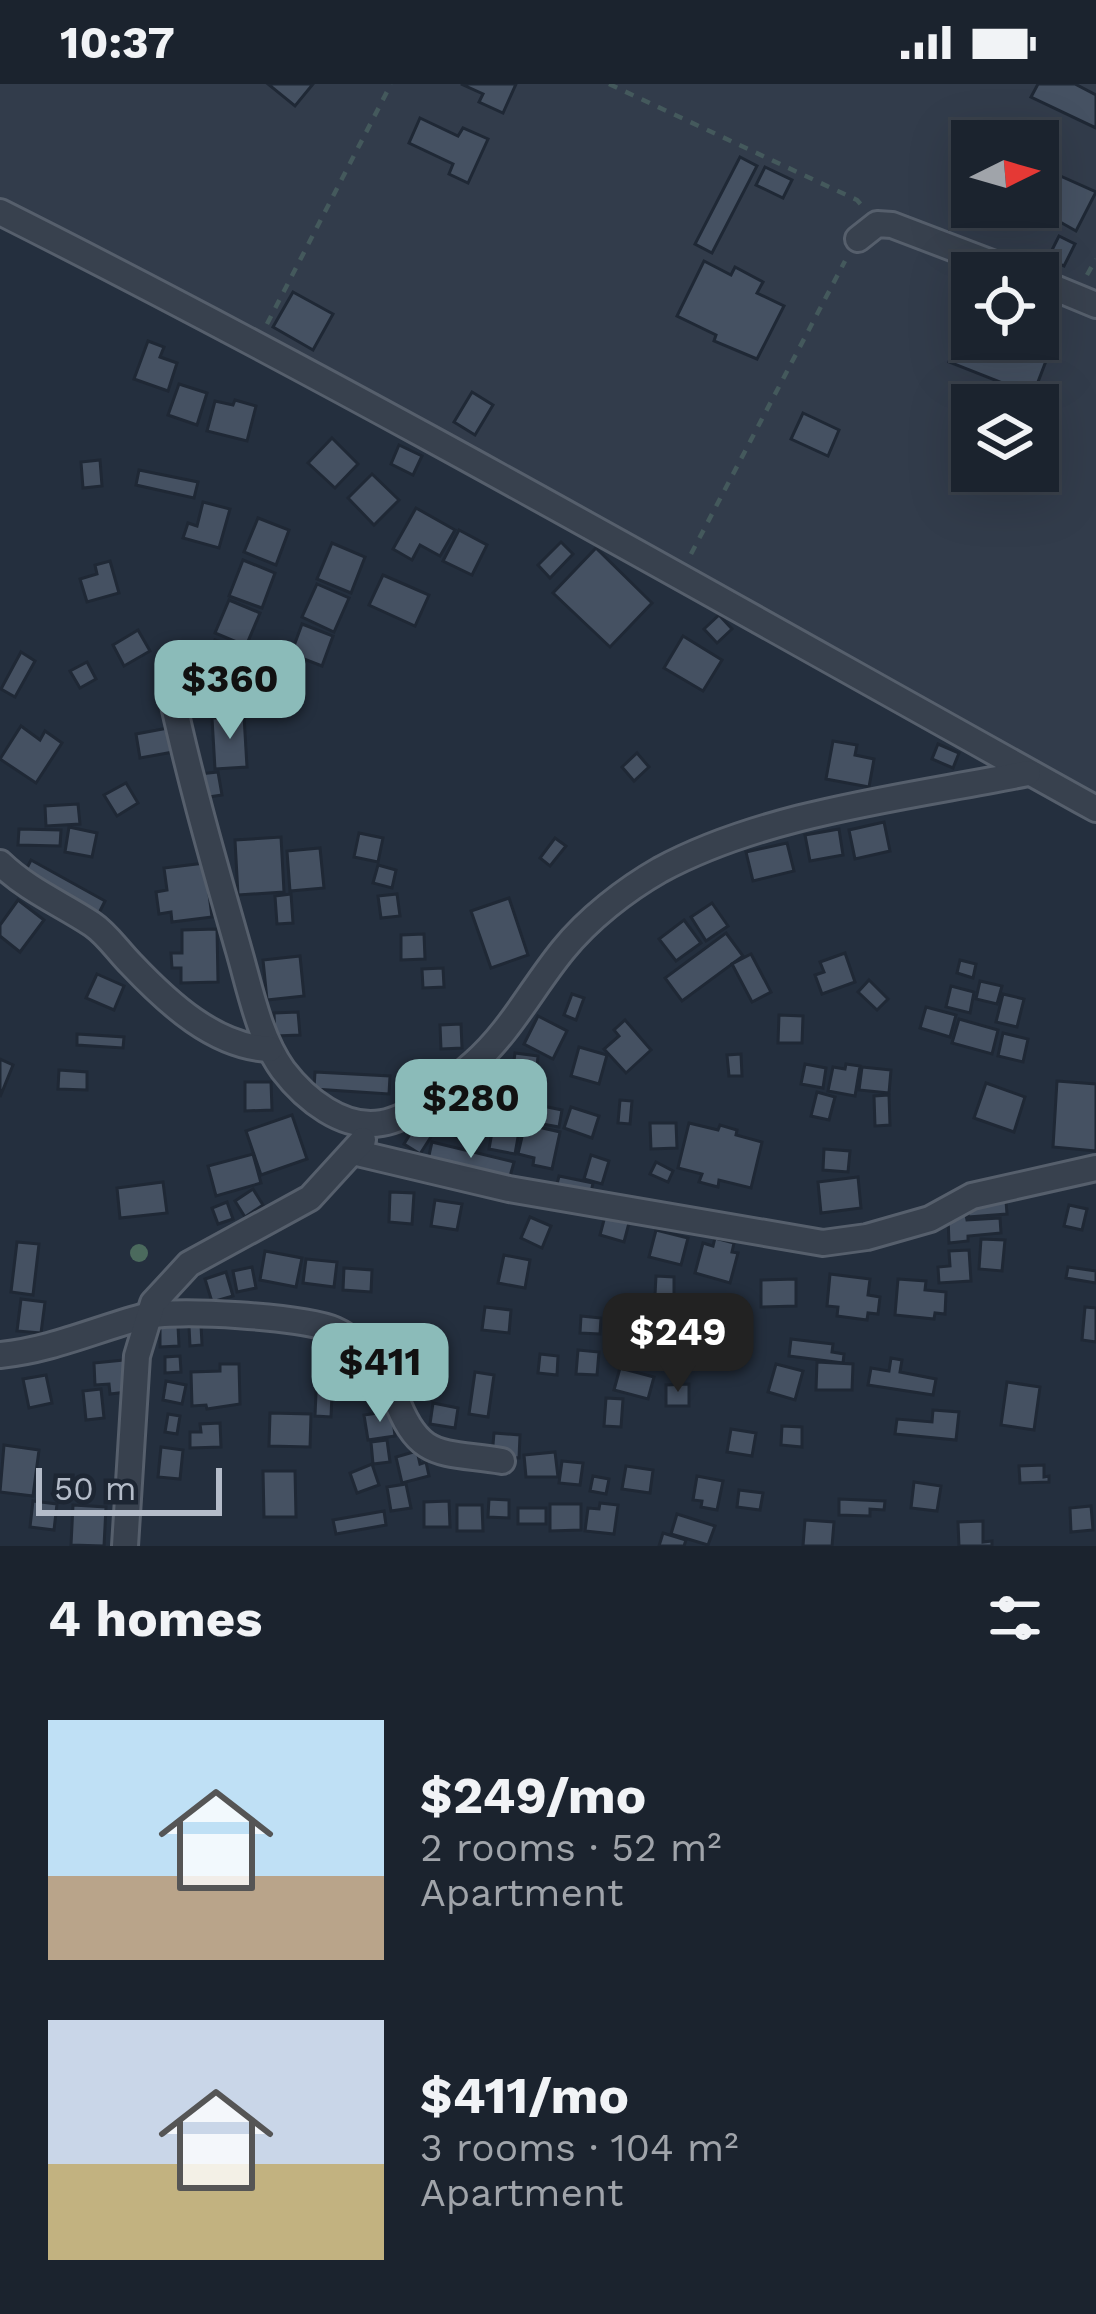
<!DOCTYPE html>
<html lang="en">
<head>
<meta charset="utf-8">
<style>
	:root { --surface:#1b232e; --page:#282f3a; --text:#f1f3f6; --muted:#a0a4aa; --line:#39404a; --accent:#8bbbb9 }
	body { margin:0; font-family:"Work Sans",sans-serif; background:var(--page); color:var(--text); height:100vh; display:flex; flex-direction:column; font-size:45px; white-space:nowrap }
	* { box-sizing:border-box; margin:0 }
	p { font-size:39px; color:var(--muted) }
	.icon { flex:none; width:66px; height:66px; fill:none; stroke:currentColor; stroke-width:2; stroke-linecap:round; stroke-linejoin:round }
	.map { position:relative; height:1462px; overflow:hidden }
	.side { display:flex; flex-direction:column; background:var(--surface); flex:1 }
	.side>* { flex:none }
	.needle { width:78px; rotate:85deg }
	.fabs { position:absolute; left:951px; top:36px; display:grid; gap:24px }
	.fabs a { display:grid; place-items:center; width:108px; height:108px; border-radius:0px; background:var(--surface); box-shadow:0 12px 48px #0002,0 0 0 3px var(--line); font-size:60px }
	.scale { position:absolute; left:36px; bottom:30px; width:186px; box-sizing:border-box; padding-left:12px; border:6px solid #b4bcc9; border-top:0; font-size:33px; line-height:42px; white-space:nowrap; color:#b4bcc9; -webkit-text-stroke:9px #1d2633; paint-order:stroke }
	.price { position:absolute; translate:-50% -102px; padding:0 27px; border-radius:24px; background:var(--accent); color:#111; font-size:39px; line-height:78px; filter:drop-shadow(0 3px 6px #0008) }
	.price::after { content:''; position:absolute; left:50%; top:72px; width:36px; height:27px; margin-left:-18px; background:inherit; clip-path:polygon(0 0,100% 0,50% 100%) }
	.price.active { background:#222; color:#fff }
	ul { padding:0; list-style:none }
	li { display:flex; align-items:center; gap:36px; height:300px; padding:0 48px }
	li span { display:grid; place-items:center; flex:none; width:336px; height:240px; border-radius:0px; color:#555 }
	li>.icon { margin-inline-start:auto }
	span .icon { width:144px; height:144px; fill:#fffc; stroke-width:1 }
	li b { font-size:51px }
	h2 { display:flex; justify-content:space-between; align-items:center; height:144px; padding:0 48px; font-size:51px }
	.status { display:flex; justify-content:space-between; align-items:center; height:84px; padding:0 60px; background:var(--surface); direction:ltr }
	.status svg { height:33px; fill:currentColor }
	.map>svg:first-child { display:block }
</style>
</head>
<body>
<div class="status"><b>10:37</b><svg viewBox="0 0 49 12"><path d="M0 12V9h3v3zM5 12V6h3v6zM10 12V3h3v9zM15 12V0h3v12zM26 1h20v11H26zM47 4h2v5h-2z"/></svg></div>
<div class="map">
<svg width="1096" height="1462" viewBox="0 0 1096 1462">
	<rect width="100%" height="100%" fill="#242f3e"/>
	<path fill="#323c4b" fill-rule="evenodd" d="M0 0H1096V719L0 131ZM972 57H1038V123H972ZM972 189H1038V255H972ZM972 321H1038V387H972Z"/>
	<g fill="#455162" stroke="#1f2835" stroke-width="3">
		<path d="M268 0H313L295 22Z"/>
		<path d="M461 0H516L503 29 479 18 483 10Z"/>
		<path d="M1038 0H1075L1096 11V44L1031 13Z"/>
		<path d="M420 34 458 52 463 44 488 55 468 99 449 90 453 80 409 59Z"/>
		<path d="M740 73 757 82 712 169 695 160Z"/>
		<path d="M1038 82 1096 108 1076 147 1039 126 1034 136 1010 124 1038 123Z"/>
		<path d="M765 83 792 96 783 114 756 101Z"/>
		<path d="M1059 152 1075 160 1064 182 1048 174Z"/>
		<path d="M704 177 731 191 735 183 763 198 757 209 784 222 757 275 714 257 716 251 677 232Z"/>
		<path d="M293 208 333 230 313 266 273 243Z"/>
		<path d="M972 242V255H1014L1049 269 1033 311 949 278 961 246 969 249Z"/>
		<path d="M148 257 164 263 160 273 177 279 168 307 134 295Z"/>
		<path d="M179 300 207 309 197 341 168 331Z"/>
		<path d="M472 308 493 321 475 351 454 338Z"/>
		<path d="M235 316 256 322 247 357 207 347 215 317 233 321Z"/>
		<path d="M803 329 839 346 828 372 791 355Z"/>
		<path d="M332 354 358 380 335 404 308 379Z"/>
		<path d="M399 361 422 372 413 391 391 380Z"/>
		<path d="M100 376 102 402 83 404 81 378Z"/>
		<path d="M139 386 198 398 194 414 136 401Z"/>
		<path d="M372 390 399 416 374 441 348 414Z"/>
		<path d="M203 418 230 425 219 464 183 454 188 439 197 442Z"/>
		<path d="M416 424 455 446 440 472 420 461 412 476 393 465Z"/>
		<path d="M258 434 289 446 276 481 244 468Z"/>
		<path d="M459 446 487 461 472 491 443 477Z"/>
		<path d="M561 458 573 470 550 494 538 481Z"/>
		<path d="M332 459 365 473 351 509 317 495Z"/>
		<path d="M596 464 652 519 610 563 553 509Z"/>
		<path d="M243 476 275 489 262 524 229 512Z"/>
		<path d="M110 477 119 509 87 518 80 495 97 490 95 481Z"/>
		<path d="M383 491 429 511 415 542 369 521Z"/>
		<path d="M317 500 349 514 334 548 302 533Z"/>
		<path d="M229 516 260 529 246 562 215 549Z"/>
		<path d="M719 531 732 545 717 559 704 545Z"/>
		<path d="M302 540 333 552 322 582 291 570Z"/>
		<path d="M138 546 150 567 124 582 113 561Z"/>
		<path d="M683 552 722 576 703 607 664 584Z"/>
		<path d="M215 556 244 566 232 600 203 589Z"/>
		<path d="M257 566 297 575 288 613 249 604Z"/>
		<path d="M21 568 35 577 15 613 1 605Z"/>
		<path d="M87 578 96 595 80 604 70 587Z"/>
		<path d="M244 632 247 683 215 685 212 634Z"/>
		<path d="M21 642 40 656 45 647 62 659 36 699 0 675Z"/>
		<path d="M168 644 173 668 140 674 136 650Z"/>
		<path d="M833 657 857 661 855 671 874 675 869 703 826 695Z"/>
		<path d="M938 660 959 669 953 684 932 675Z"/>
		<path d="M637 669 649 683 634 697 622 683Z"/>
		<path d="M218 688 222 711 202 714 199 690Z"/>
		<path d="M126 699 138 719 117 732 104 711Z"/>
		<path d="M78 720 80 740 46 742 45 722Z"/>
		<path d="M884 738 890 767 855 775 849 746Z"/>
		<path d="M69 743 97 749 92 773 65 768Z"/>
		<path d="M19 745 61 746 60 762 18 761Z"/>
		<path d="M839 745 843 771 810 777 805 751Z"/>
		<path d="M359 749 383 754 378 778 354 773Z"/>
		<path d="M281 753 284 808 238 811 235 756Z"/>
		<path d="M555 754 566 762 550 782 540 774Z"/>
		<path d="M787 759 794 787 753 797 746 768Z"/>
		<path d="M320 764 324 804 290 807 287 767Z"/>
		<path d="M31 776 105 817 97 833 23 792Z"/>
		<path d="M205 779 212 833 172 838 171 828 159 830 156 808 167 806 164 784Z"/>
		<path d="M378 781 396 786 392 804 373 799Z"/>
		<path d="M291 810 293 839 277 840 275 812Z"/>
		<path d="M397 810 400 832 381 834 378 812Z"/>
		<path d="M509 814 528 871 491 884 471 827Z"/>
		<path d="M18 816 44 836 20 868 0 852V841Z"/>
		<path d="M712 819 728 842 706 857 691 833Z"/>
		<path d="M684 836 701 859 676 877 659 855Z"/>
		<path d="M217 845 218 898 181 899V884H172L171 869H182V846Z"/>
		<path d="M726 849 743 872 682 917 665 894Z"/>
		<path d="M424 850 425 875 401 876V851Z"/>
		<path d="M845 869 855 898 822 910 815 891 824 888 820 878Z"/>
		<path d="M751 870 771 908 752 918 732 880Z"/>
		<path d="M300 872 304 912 267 916 263 876Z"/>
		<path d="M960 876 976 880 973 894 957 889Z"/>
		<path d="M443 884 444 903 423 904 422 885Z"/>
		<path d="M97 890 124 902 114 926 86 914Z"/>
		<path d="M869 896 888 915 877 926 858 908Z"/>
		<path d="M980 897 1002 902 997 920 976 915Z"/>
		<path d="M951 902 974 908 970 929 946 923Z"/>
		<path d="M572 910 584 914 576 936 564 931Z"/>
		<path d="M1003 910 1024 915 1017 943 996 938Z"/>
		<path d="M926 923 956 931 950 953 920 944Z"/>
		<path d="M298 928 300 951 275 952 274 929Z"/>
		<path d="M779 931 803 932 802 959H778Z"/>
		<path d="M538 932 567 947 553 975 524 960Z"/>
		<path d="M959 935 998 946 992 970 952 959Z"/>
		<path d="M625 936 651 966 626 989 604 965 619 952 614 946Z"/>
		<path d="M461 940 462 964 441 965 440 941Z"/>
		<path d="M1003 949 1028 955 1023 978 998 972Z"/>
		<path d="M77 950 124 953 123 964 77 961Z"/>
		<path d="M579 963 607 971 599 1000 571 992Z"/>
		<path d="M515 969 538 972 536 995 512 992Z"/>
		<path d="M741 970 742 992H729L727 971Z"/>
		<path d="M0 975 13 981 0 1013Z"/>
		<path d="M805 980 826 984 823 1004 801 1000Z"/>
		<path d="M846 980 860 982 855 1012 828 1007 833 983 845 985Z"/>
		<path d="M862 983 891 986 889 1009 859 1006Z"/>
		<path d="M59 986 87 988V1006L58 1005Z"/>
		<path d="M315 988 390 992 389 1010 314 1005Z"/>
		<path d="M476 989 530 999 528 1012 474 1002Z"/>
		<path d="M1057 997 1096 1000V1067L1053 1063Z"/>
		<path d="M245 998H271L272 1026 245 1027Z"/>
		<path d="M986 999 1025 1013 1014 1048 974 1034Z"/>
		<path d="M817 1008 835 1013 829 1036 811 1032Z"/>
		<path d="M889 1011 890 1041 875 1042 874 1012Z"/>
		<path d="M620 1016 632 1017 630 1040 618 1039Z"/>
		<path d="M523 1018 562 1026 559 1043 520 1036Z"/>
		<path d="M571 1023 599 1032 592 1054 564 1044Z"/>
		<path d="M446 1030 475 1038 469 1057 454 1052 455 1046 442 1042Z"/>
		<path d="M292 1031 307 1075 261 1091 246 1047Z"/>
		<path d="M420 1034 436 1045 420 1070 404 1060Z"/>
		<path d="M494 1037 520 1042 515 1070 489 1065Z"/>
		<path d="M650 1039H676L677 1064 651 1065Z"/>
		<path d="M689 1039 718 1046 720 1041 737 1046 736 1051 762 1058 751 1104 719 1096 718 1103 699 1098 702 1090 678 1084Z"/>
		<path d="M525 1040 560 1048 552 1085 533 1081 534 1074 518 1070Z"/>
		<path d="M432 1058 514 1078 509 1096 428 1076Z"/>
		<path d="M824 1065 850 1067 848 1088 823 1086Z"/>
		<path d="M253 1070 261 1099 216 1112 208 1082Z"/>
		<path d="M591 1071 609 1077 602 1100 584 1095Z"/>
		<path d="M656 1078 673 1087 668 1098 650 1090Z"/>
		<path d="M559 1092 593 1099 590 1113 556 1105Z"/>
		<path d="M858 1093 861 1124 821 1129 818 1098Z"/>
		<path d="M163 1098 167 1129 120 1134 117 1104Z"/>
		<path d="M253 1105 263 1121 245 1133 235 1117Z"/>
		<path d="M390 1108 414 1109 412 1140 389 1138Z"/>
		<path d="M435 1116 462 1120 457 1146 431 1142Z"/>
		<path d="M1006 1117 1007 1130 968 1133V1119Z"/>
		<path d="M227 1118 233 1135 218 1140 212 1124Z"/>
		<path d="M1069 1121 1087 1125 1082 1146 1064 1142Z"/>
		<path d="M966 1131 967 1136 1000 1134 1001 1149 968 1152V1157L949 1159 948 1132Z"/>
		<path d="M605 1132 629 1139 624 1158 600 1151Z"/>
		<path d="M530 1133 551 1142 542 1164 521 1154Z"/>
		<path d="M656 1146 688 1154 681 1181 649 1173Z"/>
		<path d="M715 1154 734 1159 732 1168 738 1169 730 1199 695 1189 703 1159 713 1162Z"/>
		<path d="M981 1155 1005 1156 1002 1187 979 1185Z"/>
		<path d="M17 1158 39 1160 33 1211 11 1208Z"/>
		<path d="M969 1166 971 1197 939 1199 938 1183 950 1182 949 1167Z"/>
		<path d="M265 1167 302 1174 296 1203 260 1196Z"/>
		<path d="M504 1171 530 1176 525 1204 498 1199Z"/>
		<path d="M306 1175 337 1178 334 1203 303 1199Z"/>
		<path d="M252 1183 256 1204 237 1208 233 1187Z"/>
		<path d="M1068 1183 1096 1187V1199L1066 1194Z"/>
		<path d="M344 1184 372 1186 371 1208 343 1206Z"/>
		<path d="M226 1188 233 1212 212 1218 205 1195Z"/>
		<path d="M830 1190 870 1195 868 1211 880 1213 878 1230 868 1229 867 1236 837 1232 838 1223 827 1222Z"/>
		<path d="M656 1192 674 1193V1211H655Z"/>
		<path d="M796 1195V1222L761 1223V1196Z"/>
		<path d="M898 1195 926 1197 925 1206 946 1208 945 1230 935 1229 934 1235 895 1231Z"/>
		<path d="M21 1215 45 1218 41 1249 17 1247Z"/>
		<path d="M485 1223 511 1226 509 1249 482 1246Z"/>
		<path d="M1085 1223 1096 1224V1258L1082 1256Z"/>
		<path d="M581 1232 601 1234 600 1250 580 1249Z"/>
		<path d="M713 1239 743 1247 739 1262 709 1255Z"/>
		<path d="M201 1241 202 1261 190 1262 189 1242Z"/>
		<path d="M178 1242 179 1262 160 1263V1243Z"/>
		<path d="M791 1255 833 1260 832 1268 844 1270 843 1279 789 1272Z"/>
		<path d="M578 1266 599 1268 597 1291 576 1290Z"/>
		<path d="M540 1270 558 1272 557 1291 538 1289Z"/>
		<path d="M180 1272 181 1288 165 1289V1273Z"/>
		<path d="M891 1274 902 1276 900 1288 936 1295 933 1311 868 1301 871 1284 889 1287Z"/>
		<path d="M124 1276 127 1308 110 1310 109 1300 95 1301 94 1279Z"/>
		<path d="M817 1278 853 1280 852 1306H816Z"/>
		<path d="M220 1280H239L240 1320 207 1325 206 1321 192 1322 191 1288 220 1287Z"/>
		<path d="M776 1280 803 1287 795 1316 768 1308Z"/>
		<path d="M620 1284 654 1293 648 1315 614 1306Z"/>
		<path d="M317 1286 333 1287 331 1333 315 1332Z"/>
		<path d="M475 1288 494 1291 488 1333 469 1330Z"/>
		<path d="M402 1289H426L427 1313 402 1314Z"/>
		<path d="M46 1291 52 1319 29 1324 23 1295Z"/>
		<path d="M166 1297 186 1301 182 1320 163 1316Z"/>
		<path d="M1007 1298 1040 1303 1034 1346 1001 1341Z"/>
		<path d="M689 1300V1322H666V1301Z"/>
		<path d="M101 1305 104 1334 86 1336 83 1307Z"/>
		<path d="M606 1314 623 1315 621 1343 604 1342Z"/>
		<path d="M433 1319 458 1324 455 1344 430 1340Z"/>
		<path d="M933 1326 959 1328 956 1356 895 1350 897 1335 932 1338Z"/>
		<path d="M392 1327 395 1352 368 1356 364 1331Z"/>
		<path d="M270 1329 311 1330 310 1363 269 1362Z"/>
		<path d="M168 1330 180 1332 177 1350 165 1348Z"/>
		<path d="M220 1339 221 1363 190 1364V1348H201L200 1340Z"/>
		<path d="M782 1342 802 1343V1363L781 1361Z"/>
		<path d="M731 1345 756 1349 752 1372 727 1368Z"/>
		<path d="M494 1349 520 1351 519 1374 492 1372Z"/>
		<path d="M387 1356 390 1378 373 1380 371 1358Z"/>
		<path d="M4 1361 39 1366 33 1412 0 1408Z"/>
		<path d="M161 1363 183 1366 180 1395 158 1393Z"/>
		<path d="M417 1367 420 1380 426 1378 429 1392 402 1399 396 1373Z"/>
		<path d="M555 1368 558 1393H526L524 1371Z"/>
		<path d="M562 1377 583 1379 580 1401 559 1399Z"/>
		<path d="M372 1380 379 1401 357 1409 350 1389Z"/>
		<path d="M1044 1381V1393L1049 1392V1398L1020 1399 1019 1382Z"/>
		<path d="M626 1382 653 1386 650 1409 622 1405Z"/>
		<path d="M263 1387H295L296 1433H264Z"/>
		<path d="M593 1392 609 1395 606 1410 590 1407Z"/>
		<path d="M697 1392 723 1397 717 1426 701 1423 702 1417 693 1416Z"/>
		<path d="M914 1398 941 1402 937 1427 911 1424Z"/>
		<path d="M406 1400 411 1424 391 1427 387 1403Z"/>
		<path d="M739 1406 763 1409 760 1426 737 1423Z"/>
		<path d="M489 1415 509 1416V1434L488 1433Z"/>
		<path d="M839 1415 885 1417 884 1426 870 1425V1432L839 1431Z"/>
		<path d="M33 1417 57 1420 54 1446 30 1443Z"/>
		<path d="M449 1417 450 1443H424V1418Z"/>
		<path d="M600 1419 618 1421 614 1450 585 1447 588 1424 599 1425Z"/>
		<path d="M550 1420H581V1446L550 1447Z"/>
		<path d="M73 1421 106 1423 104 1462 71 1461Z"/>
		<path d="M457 1421H482L483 1447H457Z"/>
		<path d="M1091 1422 1093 1446 1071 1448 1070 1424Z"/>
		<rect x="518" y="1424" width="28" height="16"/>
		<path d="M384 1427 386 1441 336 1450 333 1436Z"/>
		<path d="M677 1430 715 1442 708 1461 671 1450Z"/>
		<path d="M805 1436 834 1438 832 1462H803Z"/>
		<path d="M983 1437V1458L992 1457V1462H959L958 1438Z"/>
		<path d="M663 1449 686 1456 684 1462H659Z"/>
	</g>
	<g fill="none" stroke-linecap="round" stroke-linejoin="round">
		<defs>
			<g id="minor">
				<path d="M0 128C372 315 732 523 1096 725"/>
				<path d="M858 155 877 140 892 141 1018 189"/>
				<path d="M1038 197 1096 221"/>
				<path d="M170 603C189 693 214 779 239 867 250 905 259 953 283 986 305 1015 343 1046 382 1039 413 1034 449 1001 473 980 510 948 532 904 563 866 588 835 625 806 660 786 767 728 910 713 1028 689"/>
				<path d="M0 779C28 806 60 819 92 840 107 850 118 867 131 880 168 919 215 963 270 965"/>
				<path d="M353 1068 509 1105 823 1159 867 1153 930 1135 972 1112 1096 1084"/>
				<path d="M0 1271C51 1266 94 1246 142 1233 175 1224 304 1233 335 1246 349 1252 361 1263 373 1272 386 1283 390 1296 395 1312 419 1377 440 1367 502 1377"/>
				<path d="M125 1462 137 1272 153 1219 189 1180 310 1114 363 1056"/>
			</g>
		</defs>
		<use href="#minor" stroke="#565f6c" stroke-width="30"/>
		<g stroke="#44595c" stroke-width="4.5" stroke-dasharray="9 9" stroke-linecap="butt">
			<path d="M609 0 857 116 864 124"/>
			<path d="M1087 191 1096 175"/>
			<path d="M267 240 391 0"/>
			<path d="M691 470 845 177"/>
		</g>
		<use href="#minor" stroke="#38414e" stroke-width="24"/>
	</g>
	<circle fill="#4b6a5d" cx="139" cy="1169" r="9"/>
</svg>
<div class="fabs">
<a><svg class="needle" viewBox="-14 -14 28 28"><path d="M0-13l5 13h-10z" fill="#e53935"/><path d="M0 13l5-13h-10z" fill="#a0a4aa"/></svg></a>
<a><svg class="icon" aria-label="locate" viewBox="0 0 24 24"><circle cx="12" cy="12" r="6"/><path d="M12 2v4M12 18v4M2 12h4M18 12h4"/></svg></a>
<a><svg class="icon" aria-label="layers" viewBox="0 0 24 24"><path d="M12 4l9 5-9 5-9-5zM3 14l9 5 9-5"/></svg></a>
</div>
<div class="scale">50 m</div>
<b class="price" style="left:230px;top:658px">$360</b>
<b class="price" style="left:471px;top:1077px">$280</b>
<b class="price active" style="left:678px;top:1311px">$249</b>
<b class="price" style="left:380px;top:1341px">$411</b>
</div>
<section class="side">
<h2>4 homes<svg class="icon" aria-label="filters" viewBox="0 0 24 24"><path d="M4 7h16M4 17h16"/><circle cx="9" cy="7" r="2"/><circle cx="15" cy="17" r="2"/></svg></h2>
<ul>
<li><span style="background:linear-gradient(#bfe0f5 65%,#b9a48a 0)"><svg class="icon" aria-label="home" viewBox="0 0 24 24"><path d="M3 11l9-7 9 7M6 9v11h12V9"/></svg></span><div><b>$249/mo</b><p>2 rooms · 52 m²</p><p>Apartment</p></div></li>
<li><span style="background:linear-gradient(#c9d6e8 60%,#c2b280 0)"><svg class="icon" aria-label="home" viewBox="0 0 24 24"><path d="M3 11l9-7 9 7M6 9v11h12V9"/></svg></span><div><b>$411/mo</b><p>3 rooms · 104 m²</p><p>Apartment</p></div></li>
</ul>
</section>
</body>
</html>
